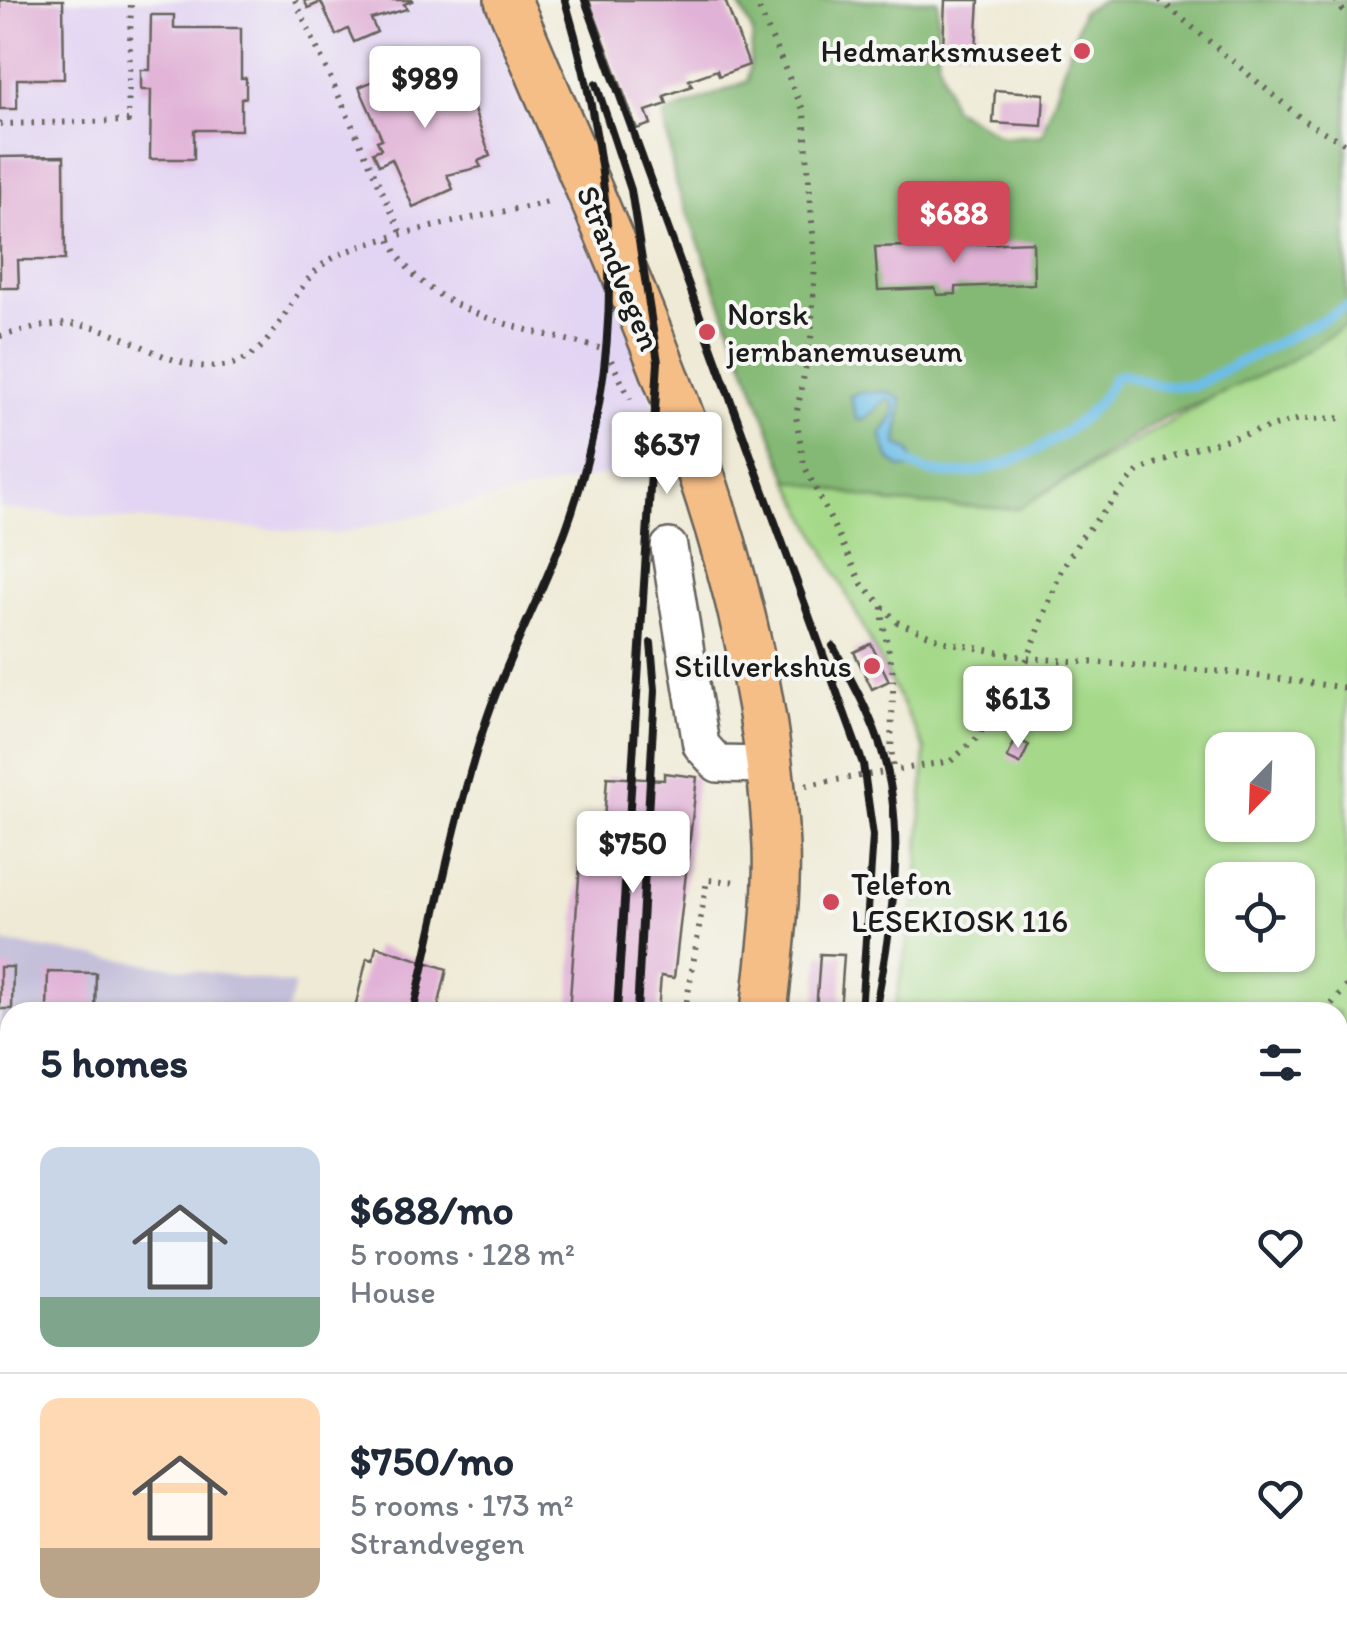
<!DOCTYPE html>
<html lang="en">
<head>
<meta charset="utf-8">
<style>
	:root { --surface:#fff; --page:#f6f6f7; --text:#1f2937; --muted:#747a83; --line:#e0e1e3; --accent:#d1495b }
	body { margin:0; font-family:Itim,sans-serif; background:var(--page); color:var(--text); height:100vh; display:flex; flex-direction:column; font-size:38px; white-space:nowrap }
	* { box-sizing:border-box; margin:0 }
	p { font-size:32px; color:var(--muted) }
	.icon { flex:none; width:55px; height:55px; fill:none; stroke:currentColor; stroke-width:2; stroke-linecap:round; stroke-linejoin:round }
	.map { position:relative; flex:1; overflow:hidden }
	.drawer { position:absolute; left:0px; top:1002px; width:1348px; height:642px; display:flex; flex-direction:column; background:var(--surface); border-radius:30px 30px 0 0; box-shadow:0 2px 8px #0004 }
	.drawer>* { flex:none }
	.needle { width:65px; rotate:203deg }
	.tools { position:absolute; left:1205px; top:732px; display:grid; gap:20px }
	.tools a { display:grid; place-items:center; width:110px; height:110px; border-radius:20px; background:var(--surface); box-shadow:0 2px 8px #0004; font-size:50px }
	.price { position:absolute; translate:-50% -85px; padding:0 22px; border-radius:10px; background:#fff; color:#222; font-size:32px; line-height:65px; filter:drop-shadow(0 2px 5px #0008) }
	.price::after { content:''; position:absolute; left:50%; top:60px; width:30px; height:22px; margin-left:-15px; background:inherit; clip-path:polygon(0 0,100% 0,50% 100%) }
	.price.active { background:var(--accent); color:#fff }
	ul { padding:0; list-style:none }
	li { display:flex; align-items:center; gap:30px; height:250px; padding:0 40px }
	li+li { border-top:2px solid var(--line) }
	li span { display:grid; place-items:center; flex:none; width:280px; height:200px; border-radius:20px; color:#555 }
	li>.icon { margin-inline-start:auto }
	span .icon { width:120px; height:120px; fill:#fffc; stroke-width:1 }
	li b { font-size:42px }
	h2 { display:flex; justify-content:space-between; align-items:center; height:120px; padding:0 40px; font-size:42px }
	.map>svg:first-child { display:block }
</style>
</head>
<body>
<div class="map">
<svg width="1347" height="1643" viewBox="0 0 1347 1643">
	<rect width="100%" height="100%" fill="#f6f6f2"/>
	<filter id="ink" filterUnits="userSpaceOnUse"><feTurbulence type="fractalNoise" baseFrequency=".01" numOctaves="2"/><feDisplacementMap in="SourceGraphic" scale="20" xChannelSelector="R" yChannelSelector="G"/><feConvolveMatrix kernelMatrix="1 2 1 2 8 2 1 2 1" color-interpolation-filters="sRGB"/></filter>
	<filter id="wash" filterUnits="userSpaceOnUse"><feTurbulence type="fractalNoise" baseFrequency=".0048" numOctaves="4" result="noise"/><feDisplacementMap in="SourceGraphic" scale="40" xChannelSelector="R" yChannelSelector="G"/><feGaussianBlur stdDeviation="2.25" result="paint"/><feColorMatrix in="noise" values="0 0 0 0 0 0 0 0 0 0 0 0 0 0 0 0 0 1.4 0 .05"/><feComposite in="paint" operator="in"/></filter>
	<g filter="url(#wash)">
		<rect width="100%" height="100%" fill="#efead5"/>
		<path fill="#e2d4f3" d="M0 0H500L626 315 671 460 334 534 0 509Z"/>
		<path fill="#c5c0da" d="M0 942 295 985 287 1012H10V1635H124L118 1643H0Z"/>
		<g fill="#a5d989" stroke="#607a52" stroke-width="2.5" fill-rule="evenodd">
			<path d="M1347 321V1102L1338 1100V1012L894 1011 917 892 925 750 789 480 1018 508ZM1222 750H1298V825H1222ZM1222 880H1298V955H1222Z"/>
			<path d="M160 1635H313L323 1643H154Z"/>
		</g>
		<g fill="#84b975" stroke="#506a48" stroke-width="2.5">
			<path d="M737 0H938V59L952 107 1002 137 1042 135 1082 11 1103 0H1347V325L1281 366 1164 418 1018 509 892 503 789 480 675 181 664 115 748 81 753 33Z"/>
			<path d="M1338 1097 1347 1101V1240L1338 1255Z"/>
		</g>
		<path fill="#eeda9e" stroke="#857b5d" stroke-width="2.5" d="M809 1635H905L897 1643H802Z"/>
		<g fill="#6cbde8" stroke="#446c82" stroke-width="2.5">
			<path d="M860 392H890L902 400 897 445 909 450 917 469 901 468 890 460 881 435 894 416V403L887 399 864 420H857L850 396Z"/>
			<path d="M1347 1381V1643H897L905 1635H1338V1389Z"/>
		</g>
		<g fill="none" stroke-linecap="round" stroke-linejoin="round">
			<path stroke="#6cbde8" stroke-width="10" d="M908 462C964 502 1092 434 1113 378L1122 374 1156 385 1193 386 1347 307"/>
		</g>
		<g id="blocks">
			<g fill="#e1b2d7">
				<path d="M0 0H63L64 79H17V109H0Z"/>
				<path d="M304 0H414L404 4 407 9 371 19 377 32 354 42 348 29 336 35 321 2 308 8Z"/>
				<path d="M589 0H725L749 65 719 76 717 70 689 80 692 86 664 96 667 104 646 111 651 124 637 129Z"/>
				<path d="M945 0H979L976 50 943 48Z"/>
				<path d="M151 15H174V28H241V78H246V98H241V130H194V159H150L151 90H141V70H150Z"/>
				<path d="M448 64 469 109 473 107 490 156 478 161 481 167 447 175 453 189 413 207 392 159 379 165 373 152 381 149 377 141 382 139 359 87 399 70 405 83Z"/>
				<path d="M995 90 1044 94 1042 126 993 123Z"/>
				<path d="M64 156 65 260H18L19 288H0V157Z"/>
				<path d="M1033 242 1034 284 956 287V294L937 295 935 288 878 290 875 247Z"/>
				<path d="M871 644 889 681 872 689 854 652Z"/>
				<path d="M1016 739 1029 745 1020 764 1007 758Z"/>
				<path d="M664 773 697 777 674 978 661 976 658 1012H569L581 850 602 851 607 777 664 780Z"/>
				<path d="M376 946 447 969 437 1012H354L367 958 373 960Z"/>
				<path d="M820 954 844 955 840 1012H816Z"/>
				<path d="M0 967H13L12 1009H0Z"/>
				<path d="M48 972 96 973 95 1012 47 1010Z"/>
				<path d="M1 1044H10V1077H0Z"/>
				<path d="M0 1221 10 1225V1487L0 1483V1461L8 1443 0 1440Z"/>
			</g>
		</g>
	</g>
	<g filter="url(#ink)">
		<use href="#blocks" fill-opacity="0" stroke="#66645d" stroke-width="2.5"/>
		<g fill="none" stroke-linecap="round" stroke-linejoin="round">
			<defs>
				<g id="minor">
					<path d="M669 547 701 745 718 764 767 765"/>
					<path d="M0 1168 10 1171"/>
					<path d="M0 1500 10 1504"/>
				</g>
				<g id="major">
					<path d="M508 0C620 270 764 549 776 847 778 901 770 958 764 1012"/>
					<path d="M533 1643 537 1635"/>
				</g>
			</defs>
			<use href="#minor" stroke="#66645d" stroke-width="40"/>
			<use href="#major" stroke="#66645d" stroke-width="50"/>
			<g stroke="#66645d" stroke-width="6" stroke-dasharray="2.5 8" stroke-linecap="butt">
				<path d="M295 0 403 237"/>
				<path d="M755 0 804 112 815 262 811 339 796 416 804 465 862 584 897 622 946 642 1028 658 1227 672 1347 688"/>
				<path d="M1160 0 1303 120 1347 145"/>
				<path d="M1336 0 1347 17"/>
				<path d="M0 124 128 121 131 0"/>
				<path d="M390 240C425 318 533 329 606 350L630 399"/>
				<path d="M0 336C30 329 59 320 90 326 137 337 177 375 228 365 278 356 287 290 325 263 362 236 502 213 553 201"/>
				<path d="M883 607C881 632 892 653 893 678 894 709 888 740 894 773"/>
				<path d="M806 785 951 761 977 738 1028 658 1061 570 1081 538 1138 471 1188 450 1300 419 1347 418"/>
				<path d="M685 1012 707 880 741 882"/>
				<path d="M1325 1012 1347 986"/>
				<path d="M1338 1340 1347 1326"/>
				<path d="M1338 1363 1347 1354"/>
				<path d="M822 1643 828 1635"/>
			</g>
			<use href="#minor" stroke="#fff" stroke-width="35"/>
			<use href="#major" stroke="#f6be87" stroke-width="45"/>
			<g stroke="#1c1c1c" stroke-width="8">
				<path d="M585 0 863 764 873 836 861 1012"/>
				<path d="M596 84 631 190 658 362 617 1012"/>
				<path d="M833 646C851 680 871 714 882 751 908 835 891 929 875 1012"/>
				<path d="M413 1012C436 915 455 813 487 718 509 653 543 593 566 529 630 353 617 177 565 0"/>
				<path d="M637 1012 655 690 651 643"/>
			</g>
		</g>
	</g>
	<g fill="#d1495b" stroke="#f6f6f2" stroke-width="4">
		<circle cx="1082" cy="51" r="10"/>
		<circle cx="707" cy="332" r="10"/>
		<circle cx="872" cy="666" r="10"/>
		<circle cx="831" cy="902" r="10"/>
	</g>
	<g text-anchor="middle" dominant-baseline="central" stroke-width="8" stroke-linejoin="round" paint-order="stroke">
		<g font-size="32" fill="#1c1c1c" stroke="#f6f6f2" text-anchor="end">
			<text x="1062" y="51">Hedmarksmuseet</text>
			<text x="727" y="314" text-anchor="start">Norsk<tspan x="727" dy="37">jernbanemuseum</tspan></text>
			<text x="852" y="666">Stillverkshus</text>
			<text x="851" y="884" text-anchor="start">Telefon<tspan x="851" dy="37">LESEKIOSK 116</tspan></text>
		</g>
		<g font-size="32" fill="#1c1c1c" stroke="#f6f6f2">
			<text transform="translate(619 268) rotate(68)">Strandvegen</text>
		</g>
	</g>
</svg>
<div class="tools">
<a><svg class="needle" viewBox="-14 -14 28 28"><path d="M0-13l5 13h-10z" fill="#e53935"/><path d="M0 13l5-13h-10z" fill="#747a83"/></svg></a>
<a><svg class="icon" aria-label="locate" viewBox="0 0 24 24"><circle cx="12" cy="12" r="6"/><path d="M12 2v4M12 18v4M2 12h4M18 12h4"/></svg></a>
</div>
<b class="price" style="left:425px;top:131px">$989</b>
<b class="price active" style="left:954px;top:266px">$688</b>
<b class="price" style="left:667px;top:497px">$637</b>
<b class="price" style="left:1018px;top:751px">$613</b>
<b class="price" style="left:633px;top:896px">$750</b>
<section class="drawer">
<h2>5 homes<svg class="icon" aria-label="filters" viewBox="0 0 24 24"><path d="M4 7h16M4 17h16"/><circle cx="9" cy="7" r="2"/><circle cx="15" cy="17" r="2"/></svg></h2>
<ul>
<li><span style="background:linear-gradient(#c9d6e8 75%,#7fa58c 0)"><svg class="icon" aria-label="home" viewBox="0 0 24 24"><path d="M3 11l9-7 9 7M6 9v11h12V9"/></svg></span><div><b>$688/mo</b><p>5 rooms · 128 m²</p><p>House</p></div><svg class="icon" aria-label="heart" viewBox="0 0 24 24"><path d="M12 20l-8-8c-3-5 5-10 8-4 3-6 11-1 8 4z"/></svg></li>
<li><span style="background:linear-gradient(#ffd9b3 75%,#b9a48a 0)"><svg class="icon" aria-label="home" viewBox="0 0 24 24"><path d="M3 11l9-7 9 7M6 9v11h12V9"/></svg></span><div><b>$750/mo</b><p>5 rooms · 173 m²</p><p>Strandvegen</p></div><svg class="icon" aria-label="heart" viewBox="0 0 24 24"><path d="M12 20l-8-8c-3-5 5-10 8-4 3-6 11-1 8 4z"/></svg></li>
</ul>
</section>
</div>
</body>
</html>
